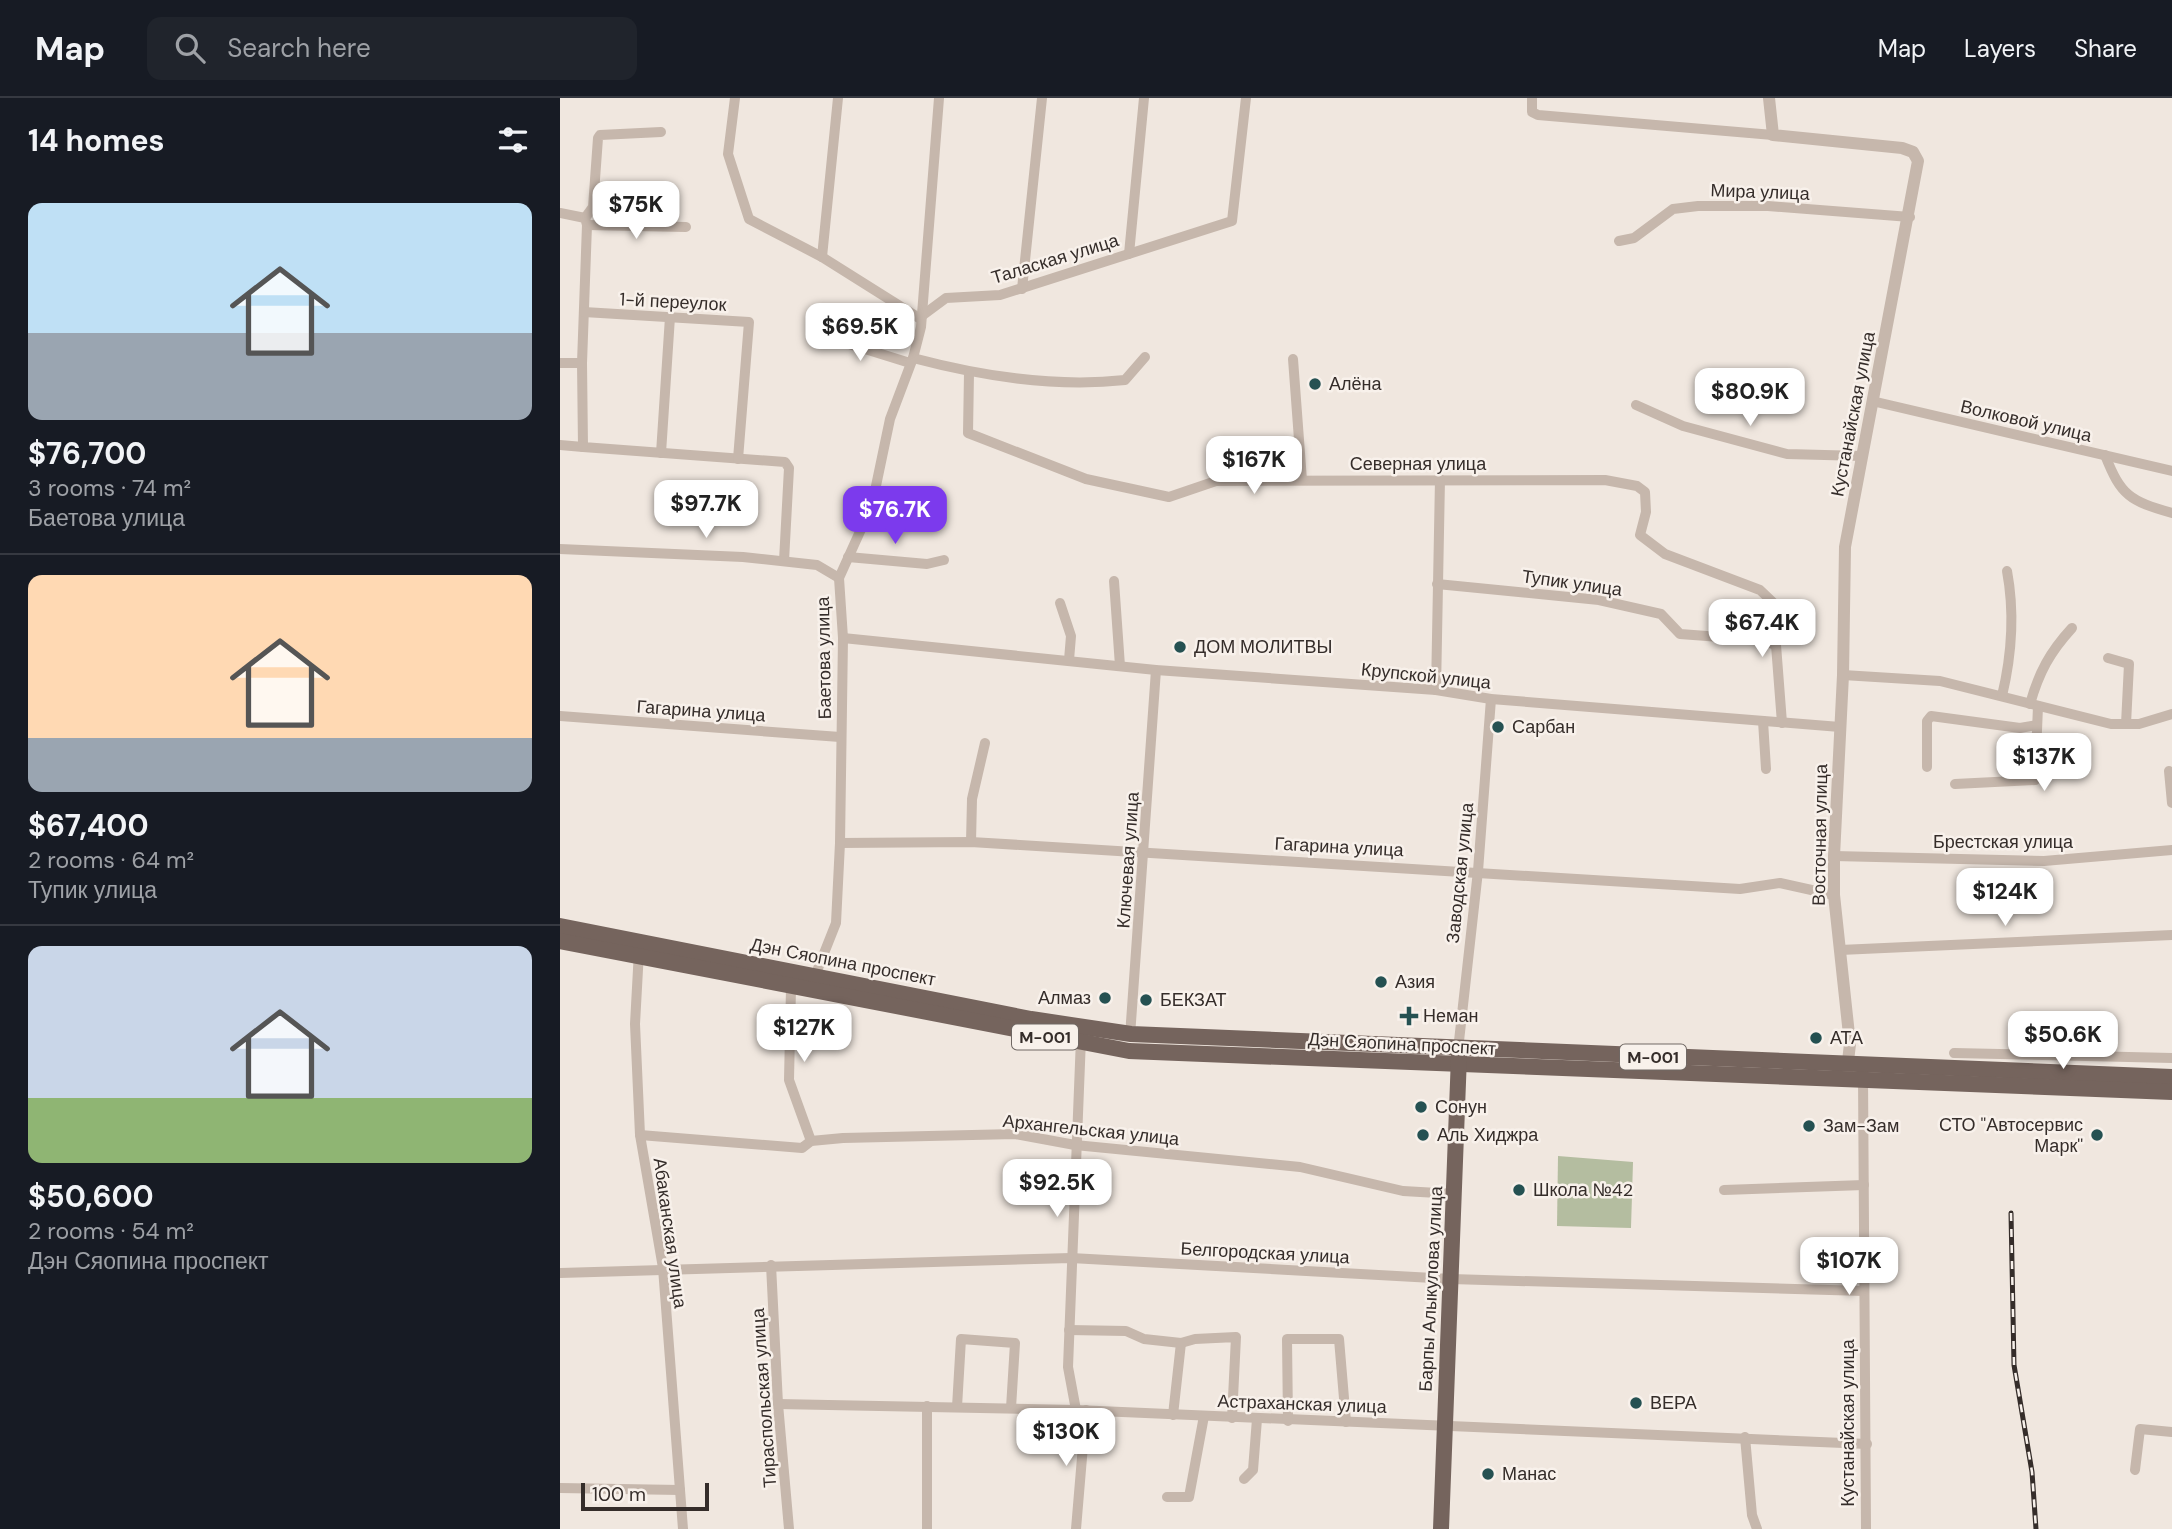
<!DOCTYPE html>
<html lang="en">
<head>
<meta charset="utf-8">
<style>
	:root { --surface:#171b24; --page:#20242c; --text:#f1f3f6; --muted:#9ea1a6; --line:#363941; --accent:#7c3aed }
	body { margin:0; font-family:"DM Sans",sans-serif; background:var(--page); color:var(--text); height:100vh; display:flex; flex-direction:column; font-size:26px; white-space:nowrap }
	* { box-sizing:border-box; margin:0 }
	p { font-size:23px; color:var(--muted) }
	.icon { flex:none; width:38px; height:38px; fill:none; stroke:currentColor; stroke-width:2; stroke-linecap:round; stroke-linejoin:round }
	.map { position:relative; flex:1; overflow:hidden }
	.side { display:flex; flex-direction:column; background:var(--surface); width:560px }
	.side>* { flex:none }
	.scale { position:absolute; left:21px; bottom:18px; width:128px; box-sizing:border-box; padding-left:7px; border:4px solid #352d2a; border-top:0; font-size:19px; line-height:24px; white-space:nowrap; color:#352d2a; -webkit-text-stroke:5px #f8f1eb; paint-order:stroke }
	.price { position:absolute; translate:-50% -60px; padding:0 16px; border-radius:14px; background:#fff; color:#222; font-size:23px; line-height:46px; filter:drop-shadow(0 2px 4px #0008) }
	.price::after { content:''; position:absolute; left:50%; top:42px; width:21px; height:16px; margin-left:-10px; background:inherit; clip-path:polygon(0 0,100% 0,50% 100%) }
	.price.selected { background:var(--accent); color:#fff }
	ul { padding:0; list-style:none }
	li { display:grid; align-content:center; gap:14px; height:371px; padding:0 28px }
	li+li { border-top:2px solid var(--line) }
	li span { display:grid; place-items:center; height:217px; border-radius:14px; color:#555 }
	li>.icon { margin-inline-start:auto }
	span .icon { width:126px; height:126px; fill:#fffc; stroke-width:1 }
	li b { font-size:30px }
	h2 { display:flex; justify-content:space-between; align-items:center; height:84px; padding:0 28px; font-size:30px }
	header { display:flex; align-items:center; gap:42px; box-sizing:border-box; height:98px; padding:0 35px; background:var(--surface); border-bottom:2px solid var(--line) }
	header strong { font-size:33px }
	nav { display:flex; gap:38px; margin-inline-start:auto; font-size:24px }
	.search { width:490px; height:63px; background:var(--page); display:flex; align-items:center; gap:18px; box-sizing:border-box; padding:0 24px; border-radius:14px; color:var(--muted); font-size:26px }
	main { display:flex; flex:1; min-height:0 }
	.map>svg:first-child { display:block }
</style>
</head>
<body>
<header>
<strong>Map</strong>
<div class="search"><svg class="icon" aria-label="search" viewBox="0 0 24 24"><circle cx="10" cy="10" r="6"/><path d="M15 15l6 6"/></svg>Search here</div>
<nav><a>Map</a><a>Layers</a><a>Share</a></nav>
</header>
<main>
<section class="side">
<h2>14 homes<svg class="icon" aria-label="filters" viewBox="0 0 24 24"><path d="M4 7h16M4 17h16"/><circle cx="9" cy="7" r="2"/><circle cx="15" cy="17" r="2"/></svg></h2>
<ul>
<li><span style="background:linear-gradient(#bfe0f5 60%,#9aa5b1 0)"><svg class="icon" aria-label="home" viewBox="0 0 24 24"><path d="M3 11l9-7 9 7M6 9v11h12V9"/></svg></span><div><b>$76,700</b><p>3 rooms · 74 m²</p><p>Баетова улица</p></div></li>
<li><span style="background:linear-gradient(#ffd9b3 75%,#9aa5b1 0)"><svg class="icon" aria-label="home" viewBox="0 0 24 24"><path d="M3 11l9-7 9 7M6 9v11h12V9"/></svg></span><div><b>$67,400</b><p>2 rooms · 64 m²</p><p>Тупик улица</p></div></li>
<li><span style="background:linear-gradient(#c9d6e8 70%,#8fb573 0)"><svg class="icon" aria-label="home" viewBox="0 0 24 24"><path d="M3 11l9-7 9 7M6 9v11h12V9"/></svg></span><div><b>$50,600</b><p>2 rooms · 54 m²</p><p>Дэн Сяопина проспект</p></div></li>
</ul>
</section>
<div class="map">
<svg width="1612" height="1431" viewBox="0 0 1612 1431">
	<rect width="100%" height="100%" fill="#f0e7df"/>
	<path fill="#b4bda0" d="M998 1058 1073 1064 1071 1130 997 1128Z"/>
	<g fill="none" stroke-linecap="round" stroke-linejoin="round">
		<g stroke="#c6b7ac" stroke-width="10">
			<path d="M175 0 168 56 189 121 262 159 359 220 386 200 440 197 672 123 686 0"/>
			<path d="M972 0V14L978 17 1213 37"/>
			<path d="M0 115 25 120 27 127 22 265 23 349 225 364 229 370 224 463"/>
			<path d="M25 120 33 109 38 40 40 37 101 34"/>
			<path d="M27 127 126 129"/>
			<path d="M1059 143 1074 140 1113 111 1138 108H1208L1350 119"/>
			<path d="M569 156 584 0"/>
			<path d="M262 159 278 0"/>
			<path d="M462 191 482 0"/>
			<path d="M24 214 189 224 178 361"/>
			<path d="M260 237 350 265"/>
			<path d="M353 260C421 278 494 290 565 282L585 259"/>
			<path d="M733 261 742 382"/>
			<path d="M0 265H22"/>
			<path d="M409 275 408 335 526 381 609 399 656 383 1045 382 1077 388 1085 394 1086 414 1080 437 1105 456 1200 492 1222 513 1216 547 1222 625"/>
			<path d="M1312 303 1612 373"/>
			<path d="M1076 307 1123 328 1227 356 1302 358"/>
			<path d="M0 347 23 349"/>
			<path d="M101 355 110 219"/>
			<path d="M1545 357C1561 398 1570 403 1612 415"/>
			<path d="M0 451 183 459 257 467 279 480"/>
			<path d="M288 459 367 466 384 462"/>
			<path d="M554 483 560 568"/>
			<path d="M877 486 1039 502 1101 516 1120 536 1200 542 1216 547"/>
			<path d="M500 505 511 538 509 562"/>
			<path d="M283 540 596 572 876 592 931 601 1280 629"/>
			<path d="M1548 560 1569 566 1566 626"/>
			<path d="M1283 577 1380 583 1551 626H1579L1612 616"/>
			<path d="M876 592 880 381"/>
			<path d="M1442 598C1452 556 1455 516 1447 473"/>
			<path d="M1470 606C1479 574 1490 554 1512 530"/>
			<path d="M0 618 280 639"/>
			<path d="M1203 623 1206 671"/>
			<path d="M1367 669V623L1371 618 1460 630 1477 627"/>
			<path d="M1609 673 1612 705"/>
			<path d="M1395 686 1475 682 1478 608"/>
			<path d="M411 744 412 701 425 645"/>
			<path d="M280 745 411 744 1180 791 1220 785 1274 797"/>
			<path d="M1274 758 1484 763 1612 752"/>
			<path d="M1280 852 1612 837"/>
			<path d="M79 853 75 926 80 1037 103 1170 123 1431"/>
			<path d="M255 878 276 825 280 745 283 540 279 480 312 407 330 321 353 260 361 229 379 0"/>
			<path d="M231 890 229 982 251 1043"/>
			<path d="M570 938 596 572"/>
			<path d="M898 952 918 773 931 601"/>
			<path d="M1394 955 1612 960"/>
			<path d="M1303 978 1306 1431"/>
			<path d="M80 1037 242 1050 251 1043 283 1040 455 1036 515 1047 740 1069 843 1093 895 1096"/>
			<path d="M1164 1092 1304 1087"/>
			<path d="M211 1167 218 1306 229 1431"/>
			<path d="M0 1175 511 1160 891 1181 1304 1193"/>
			<path d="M509 1232 566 1233 584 1241 621 1245 613 1317"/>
			<path d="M621 1245 635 1241 676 1239 672 1320"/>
			<path d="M218 1306 516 1312 1307 1346"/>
			<path d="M367 1308V1431"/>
			<path d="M397 1309 401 1241 455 1245 451 1310"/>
			<path d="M516 1312 508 1269 521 940"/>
			<path d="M728 1323 727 1241H779L786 1324"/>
			<path d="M1185 1339 1192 1417 1197 1431"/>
			<path d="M1575 1372 1580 1331 1612 1334"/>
			<path d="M684 1381 693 1372 697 1321"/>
			<path d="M0 1390 120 1392"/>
			<path d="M607 1399H629L644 1318"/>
			<path d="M516 1431 526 1312"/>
		</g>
		<path stroke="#c6b7ac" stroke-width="12" d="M1209 0 1213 37 1342 50 1353 54 1358 63 1285 449 1283 577 1274 758V797L1290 946 1287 972"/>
		<g stroke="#75645d" stroke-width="16">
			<path d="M0 828 471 921 571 936 1612 979"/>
			<path d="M0 843 569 953 1612 994"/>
			<path d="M881 1431 899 958"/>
		</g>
		<defs>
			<path id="rail" d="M1451 1115 1454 1267 1472 1374 1476 1431"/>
		</defs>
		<use href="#rail" stroke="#352d2a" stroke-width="5"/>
		<use href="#rail" stroke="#f8f1eb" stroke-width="2.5" stroke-dasharray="8" stroke-linecap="butt"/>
	</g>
	<g fill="#255152" stroke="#f8f1eb" stroke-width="2.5">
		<circle cx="755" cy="286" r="7"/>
		<circle cx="620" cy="549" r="7"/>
		<circle cx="938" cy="629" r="7"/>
		<circle cx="821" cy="884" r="7"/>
		<circle cx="545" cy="900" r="7"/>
		<circle cx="586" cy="902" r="7"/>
		<path d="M845.5 907.5h7v7h7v7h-7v7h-7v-7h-7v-7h7z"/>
		<circle cx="1256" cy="940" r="7"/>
		<circle cx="861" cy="1009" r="7"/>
		<circle cx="1249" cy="1028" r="7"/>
		<circle cx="863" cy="1037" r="7"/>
		<circle cx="1537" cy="1037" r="7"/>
		<circle cx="959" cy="1092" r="7"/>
		<circle cx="1076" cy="1305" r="7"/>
		<circle cx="928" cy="1376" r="7"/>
	</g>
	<g text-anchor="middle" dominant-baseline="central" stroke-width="5" stroke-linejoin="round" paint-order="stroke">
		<g fill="#f8f1eb" stroke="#706864" stroke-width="2">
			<rect x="452" y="926.5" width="66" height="25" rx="5"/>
			<rect x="1060" y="946.5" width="66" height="25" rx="5"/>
		</g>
		<g font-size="16" font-weight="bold" fill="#352d2a">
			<text x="485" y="939">M-001</text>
			<text x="1093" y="959">M-001</text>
		</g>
		<g font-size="18" fill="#352d2a" stroke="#f8f1eb">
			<text transform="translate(1200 94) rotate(2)">Мира улица</text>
			<text transform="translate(495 161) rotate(-17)">Талаская улица</text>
			<text transform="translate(113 204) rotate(3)">1-й переулок</text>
			<text transform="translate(1293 316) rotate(-79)">Кустанайская улица</text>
			<text transform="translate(1466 323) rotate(13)">Волковой улица</text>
			<text x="858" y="366">Северная улица</text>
			<text transform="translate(1012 485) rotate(8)">Тупик улица</text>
			<text transform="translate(264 560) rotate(-91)">Баетова улица</text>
			<text transform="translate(866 578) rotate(6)">Крупской улица</text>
			<text transform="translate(141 613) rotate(4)">Гагарина улица</text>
			<text transform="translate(1260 737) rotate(-89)">Восточная улица</text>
			<text x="1443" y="744">Брестская улица</text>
			<text transform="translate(779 749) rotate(3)">Гагарина улица</text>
			<text transform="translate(568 762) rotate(-86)">Ключевая улица</text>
			<text transform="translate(900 775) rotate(-84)">Заводская улица</text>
			<text transform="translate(283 864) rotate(11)">Дэн Сяопина проспект</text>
			<text transform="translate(842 946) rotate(3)">Дэн Сяопина проспект</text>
			<text transform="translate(531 1032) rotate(6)">Архангельская улица</text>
			<text transform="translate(110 1135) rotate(82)">Абаканская улица</text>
			<text transform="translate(705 1155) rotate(3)">Белгородская улица</text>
			<text transform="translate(871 1191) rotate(-87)">Барпы Алыкулова улица</text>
			<text transform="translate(204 1300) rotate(-94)">Тираспольская улица</text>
			<text transform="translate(742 1306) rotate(2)">Астраханская улица</text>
			<text transform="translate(1288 1325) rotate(-90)">Кустанайская улица</text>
		</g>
		<g font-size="18" fill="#352d2a" stroke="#f8f1eb" text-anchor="start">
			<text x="769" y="286">Алёна</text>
			<text x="634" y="549">ДОМ МОЛИТВЫ</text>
			<text x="952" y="629">Сарбан</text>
			<text x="835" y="884">Азия</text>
			<text x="531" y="900" text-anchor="end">Алмаз</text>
			<text x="600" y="902">БЕКЗАТ</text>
			<text x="863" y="918">Неман</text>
			<text x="1270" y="940">АТА</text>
			<text x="875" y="1009">Сонун</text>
			<text x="1523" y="1027" text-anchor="end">СТО ''Автосервис<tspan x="1523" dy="21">Марк''</tspan></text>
			<text x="1263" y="1028">Зам-Зам</text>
			<text x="877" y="1037">Аль Хиджра</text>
			<text x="973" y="1092">Школа №42</text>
			<text x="1090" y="1305">ВЕРА</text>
			<text x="942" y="1376">Манас</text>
		</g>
	</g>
</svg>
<div class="scale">100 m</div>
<b class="price" style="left:76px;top:143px">$75K</b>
<b class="price" style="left:300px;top:265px">$69.5K</b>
<b class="price" style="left:1190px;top:330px">$80.9K</b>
<b class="price" style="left:694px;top:398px">$167K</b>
<b class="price" style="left:146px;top:442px">$97.7K</b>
<b class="price selected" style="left:335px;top:448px">$76.7K</b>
<b class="price" style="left:1202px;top:561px">$67.4K</b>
<b class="price" style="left:1484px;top:695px">$137K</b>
<b class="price" style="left:1445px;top:830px">$124K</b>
<b class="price" style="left:244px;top:966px">$127K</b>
<b class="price" style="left:1503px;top:973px">$50.6K</b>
<b class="price" style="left:497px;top:1121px">$92.5K</b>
<b class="price" style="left:1289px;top:1199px">$107K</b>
<b class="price" style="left:506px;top:1370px">$130K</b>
</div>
</main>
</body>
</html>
